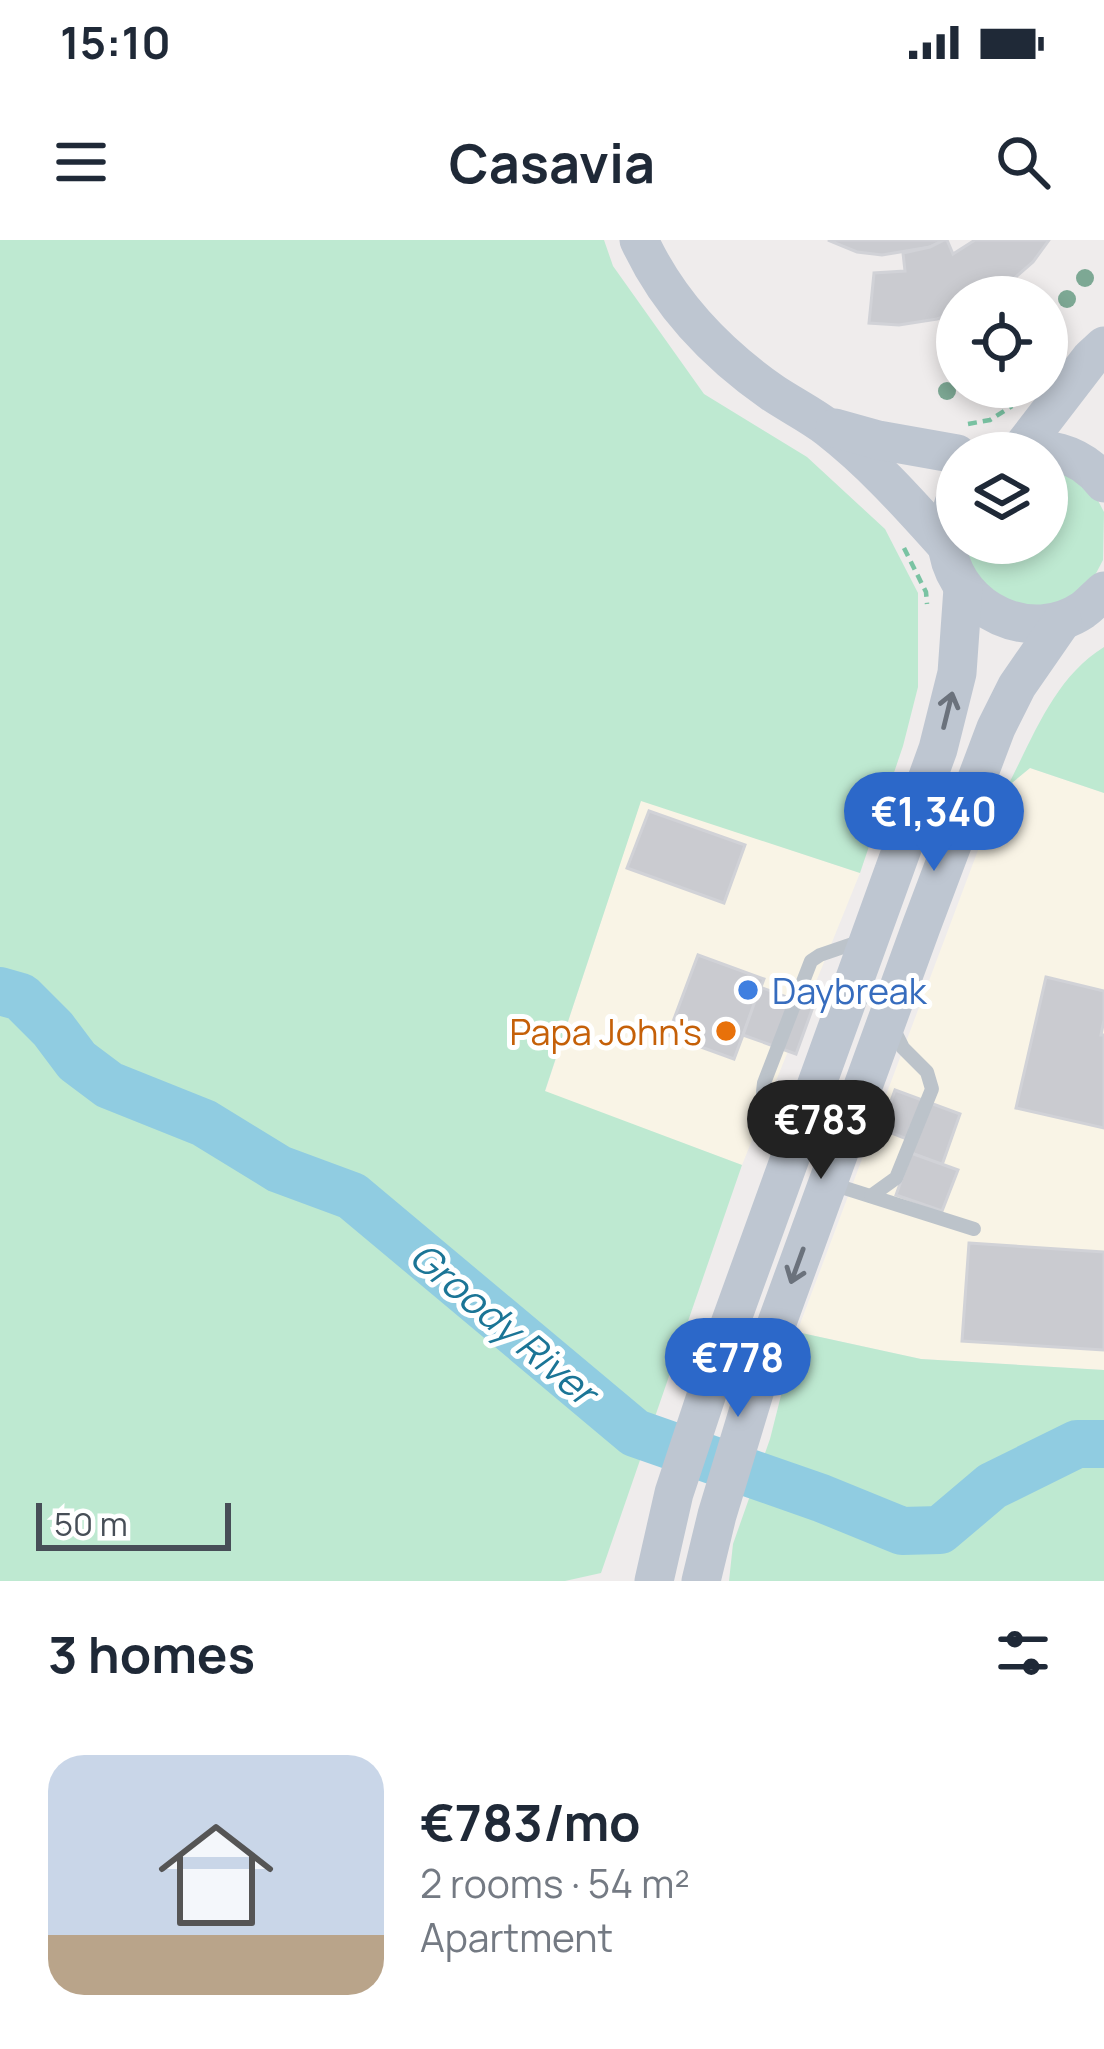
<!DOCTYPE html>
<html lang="en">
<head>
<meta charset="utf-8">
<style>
	:root { --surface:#fff; --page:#f2f2f3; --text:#1f2937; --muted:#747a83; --accent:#2c68c9 }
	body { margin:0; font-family:Manrope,sans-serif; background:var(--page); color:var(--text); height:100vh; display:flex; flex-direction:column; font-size:45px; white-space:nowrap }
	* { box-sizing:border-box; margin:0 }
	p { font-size:39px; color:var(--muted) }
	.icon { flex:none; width:66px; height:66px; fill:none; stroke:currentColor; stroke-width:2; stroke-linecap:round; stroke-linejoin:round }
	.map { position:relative; height:1341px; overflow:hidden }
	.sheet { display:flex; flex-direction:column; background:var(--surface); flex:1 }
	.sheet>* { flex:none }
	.controls { position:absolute; left:936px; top:36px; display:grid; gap:24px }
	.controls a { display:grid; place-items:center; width:132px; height:132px; border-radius:50%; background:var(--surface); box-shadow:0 6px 18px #0003; font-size:60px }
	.scale { position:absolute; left:36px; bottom:30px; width:195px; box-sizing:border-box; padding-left:12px; border:6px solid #474e57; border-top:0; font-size:33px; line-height:42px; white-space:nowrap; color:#474e57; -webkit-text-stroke:9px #fff; paint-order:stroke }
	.price { position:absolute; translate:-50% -102px; padding:0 27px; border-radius:42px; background:var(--accent); color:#fff; font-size:39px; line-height:78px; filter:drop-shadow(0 3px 6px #0008) }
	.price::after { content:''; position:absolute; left:50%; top:72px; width:36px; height:27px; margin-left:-18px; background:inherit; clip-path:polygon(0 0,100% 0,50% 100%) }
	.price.on { background:#222; color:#fff }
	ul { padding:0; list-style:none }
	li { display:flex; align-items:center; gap:36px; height:300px; padding:0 48px }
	li span { display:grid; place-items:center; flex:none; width:336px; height:240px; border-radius:36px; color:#555 }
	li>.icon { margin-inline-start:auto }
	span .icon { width:144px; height:144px; fill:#fffc; stroke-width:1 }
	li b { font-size:51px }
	h2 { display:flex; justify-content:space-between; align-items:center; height:144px; padding:0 48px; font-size:51px }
	.status { display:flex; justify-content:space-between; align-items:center; height:84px; padding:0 60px; background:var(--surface); direction:ltr }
	.status svg { height:33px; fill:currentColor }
	header { display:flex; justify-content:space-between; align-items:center; height:156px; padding:0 48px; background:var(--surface); font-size:54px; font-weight:700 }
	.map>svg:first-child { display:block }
</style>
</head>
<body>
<div class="status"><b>15:10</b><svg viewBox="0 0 49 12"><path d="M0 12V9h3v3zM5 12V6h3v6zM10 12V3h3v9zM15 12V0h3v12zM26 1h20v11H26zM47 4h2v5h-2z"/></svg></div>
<header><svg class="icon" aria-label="menu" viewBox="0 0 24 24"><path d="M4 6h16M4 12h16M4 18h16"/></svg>Casavia<svg class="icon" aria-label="search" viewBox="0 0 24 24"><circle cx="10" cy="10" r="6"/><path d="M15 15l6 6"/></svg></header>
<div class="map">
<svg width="1104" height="1341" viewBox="0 0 1104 1341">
	<rect width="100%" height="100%" fill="#efecec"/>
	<g fill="#f9f4e6">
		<path d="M1030 528 1104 553V1130L921 1119 797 1092 989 581 1007 547Z"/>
		<path d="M641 560 860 633 742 925 545 852Z"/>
	</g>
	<g fill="#bee9d1">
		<path d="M0 0H604L613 26 704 154 807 217 885 289 918 353V447L903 506 860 633 641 561 545 851 742 925 601 1333 565 1341H0Z"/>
		<path d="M1047 223 1093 251 1104 272 1103 320 1092 341 1074 358 1026 370 982 350 960 303H1047Z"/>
		<path d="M1104 407V553L1030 528 1007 547C1034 496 1054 438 1104 407Z"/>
		<path d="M797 1092 921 1119 1104 1130V1341H729L733 1304 770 1199Z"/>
	</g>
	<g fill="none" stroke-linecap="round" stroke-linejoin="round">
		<path stroke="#90cce1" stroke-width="48" d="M0 751 21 757 53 789 77 821 109 845 204 883 279 929 352 956 635 1193 821 1258 902 1291 940 1290 992 1246 1077 1204H1104"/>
	</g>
	<g fill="#cacbd0" stroke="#d1d2d7" stroke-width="3">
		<path d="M828 0H944L930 7 882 15 857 12Z"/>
		<path d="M944 0H947L953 14 975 0H1049L1033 22 1004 47 988 57H957V72L937 79 899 85 869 83 874 33 905 31 903 13 930 7Z"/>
		<path d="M649 571 745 605 724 663 627 628Z"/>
		<path d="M698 715 764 739 734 819 668 795Z"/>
		<path d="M1046 737 1104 751V780L1101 795H1104V888L1016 868Z"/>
		<path d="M760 747 813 767 796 814 743 795Z"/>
		<path d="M895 850 960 874 942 925 911 913 907 899 881 889Z"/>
		<path d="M911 913 958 930 942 971 896 955Z"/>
		<path d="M969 1003 1104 1012V1110L962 1101Z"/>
	</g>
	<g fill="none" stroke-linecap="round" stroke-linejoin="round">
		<g stroke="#7ac3a3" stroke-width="4.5" stroke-dasharray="9 6" stroke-linecap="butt">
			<path d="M968 184 990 180 1012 166"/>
			<path d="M904 308 926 352 927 364"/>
		</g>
		<g stroke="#bcc3ca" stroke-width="14">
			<path d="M792 896C764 886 760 871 764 843L811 721 820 715 861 701"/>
			<path d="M832 944 974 989"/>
			<path d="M871 956 896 938 932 849 927 832 903 808 894 790"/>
		</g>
		<g stroke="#bec6d1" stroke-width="39">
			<path d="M639 0C668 63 717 114 773 153 791 165 811 175 828 188 873 223 909 264 947 306"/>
			<path d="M835 188 878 200 957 214"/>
			<path d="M1021 209 1091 118 1104 106"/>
			<path d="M1006 213C1043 204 1080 212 1104 243"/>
			<path d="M957 255C950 274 945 291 948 311 959 371 1031 405 1083 370 1090 365 1097 357 1104 351"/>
			<path d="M654 1341 674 1253 730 1084 938 509 957 433 963 348"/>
			<path d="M701 1341 717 1275 767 1110 921 687 996 488 1017 446 1062 381"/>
		</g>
	</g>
	<g fill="#7da894">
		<circle cx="1085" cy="38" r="9"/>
		<circle cx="1067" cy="59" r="9"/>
		<circle cx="947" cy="151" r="9"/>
	</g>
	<defs><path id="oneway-shaft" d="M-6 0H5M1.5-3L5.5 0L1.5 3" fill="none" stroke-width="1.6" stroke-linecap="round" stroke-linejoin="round" transform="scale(3)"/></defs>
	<g stroke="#6b727c">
		<use href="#oneway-shaft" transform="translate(948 470) rotate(-76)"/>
		<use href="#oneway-shaft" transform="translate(797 1026) rotate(110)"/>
	</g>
	<circle fill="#3f7fe0" stroke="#fff" stroke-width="4.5" cx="748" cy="750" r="12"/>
	<circle fill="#e8710a" stroke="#fff" stroke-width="4.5" cx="726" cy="791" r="12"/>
	<g text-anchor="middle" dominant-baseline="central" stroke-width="10" stroke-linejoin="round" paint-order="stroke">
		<g font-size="36" fill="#366cbe" stroke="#fff" text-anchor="start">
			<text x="772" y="750">Daybreak</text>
		</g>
		<g font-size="36" fill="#c56008" stroke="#fff" text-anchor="end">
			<text x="702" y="791">Papa John's</text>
		</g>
		<g font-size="39" font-style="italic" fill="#1b7596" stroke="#fff">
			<text transform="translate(504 1083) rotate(40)">Groody River</text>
		</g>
	</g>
</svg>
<div class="controls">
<a><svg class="icon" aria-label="locate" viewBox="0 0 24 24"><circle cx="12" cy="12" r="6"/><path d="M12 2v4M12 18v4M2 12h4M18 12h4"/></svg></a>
<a><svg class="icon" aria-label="layers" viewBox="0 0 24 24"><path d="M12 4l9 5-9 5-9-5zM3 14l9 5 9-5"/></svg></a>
</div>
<div class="scale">50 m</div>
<b class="price" style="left:934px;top:634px">€1,340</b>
<b class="price on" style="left:821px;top:942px">€783</b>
<b class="price" style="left:738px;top:1180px">€778</b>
</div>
<section class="sheet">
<h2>3 homes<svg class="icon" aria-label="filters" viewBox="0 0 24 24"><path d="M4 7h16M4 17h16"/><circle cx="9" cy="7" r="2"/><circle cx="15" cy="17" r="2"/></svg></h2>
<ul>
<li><span style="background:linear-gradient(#c9d6e8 75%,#b9a48a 0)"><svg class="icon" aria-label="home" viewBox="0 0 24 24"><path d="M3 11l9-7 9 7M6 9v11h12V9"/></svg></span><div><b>€783/mo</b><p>2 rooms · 54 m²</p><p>Apartment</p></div></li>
</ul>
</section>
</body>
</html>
